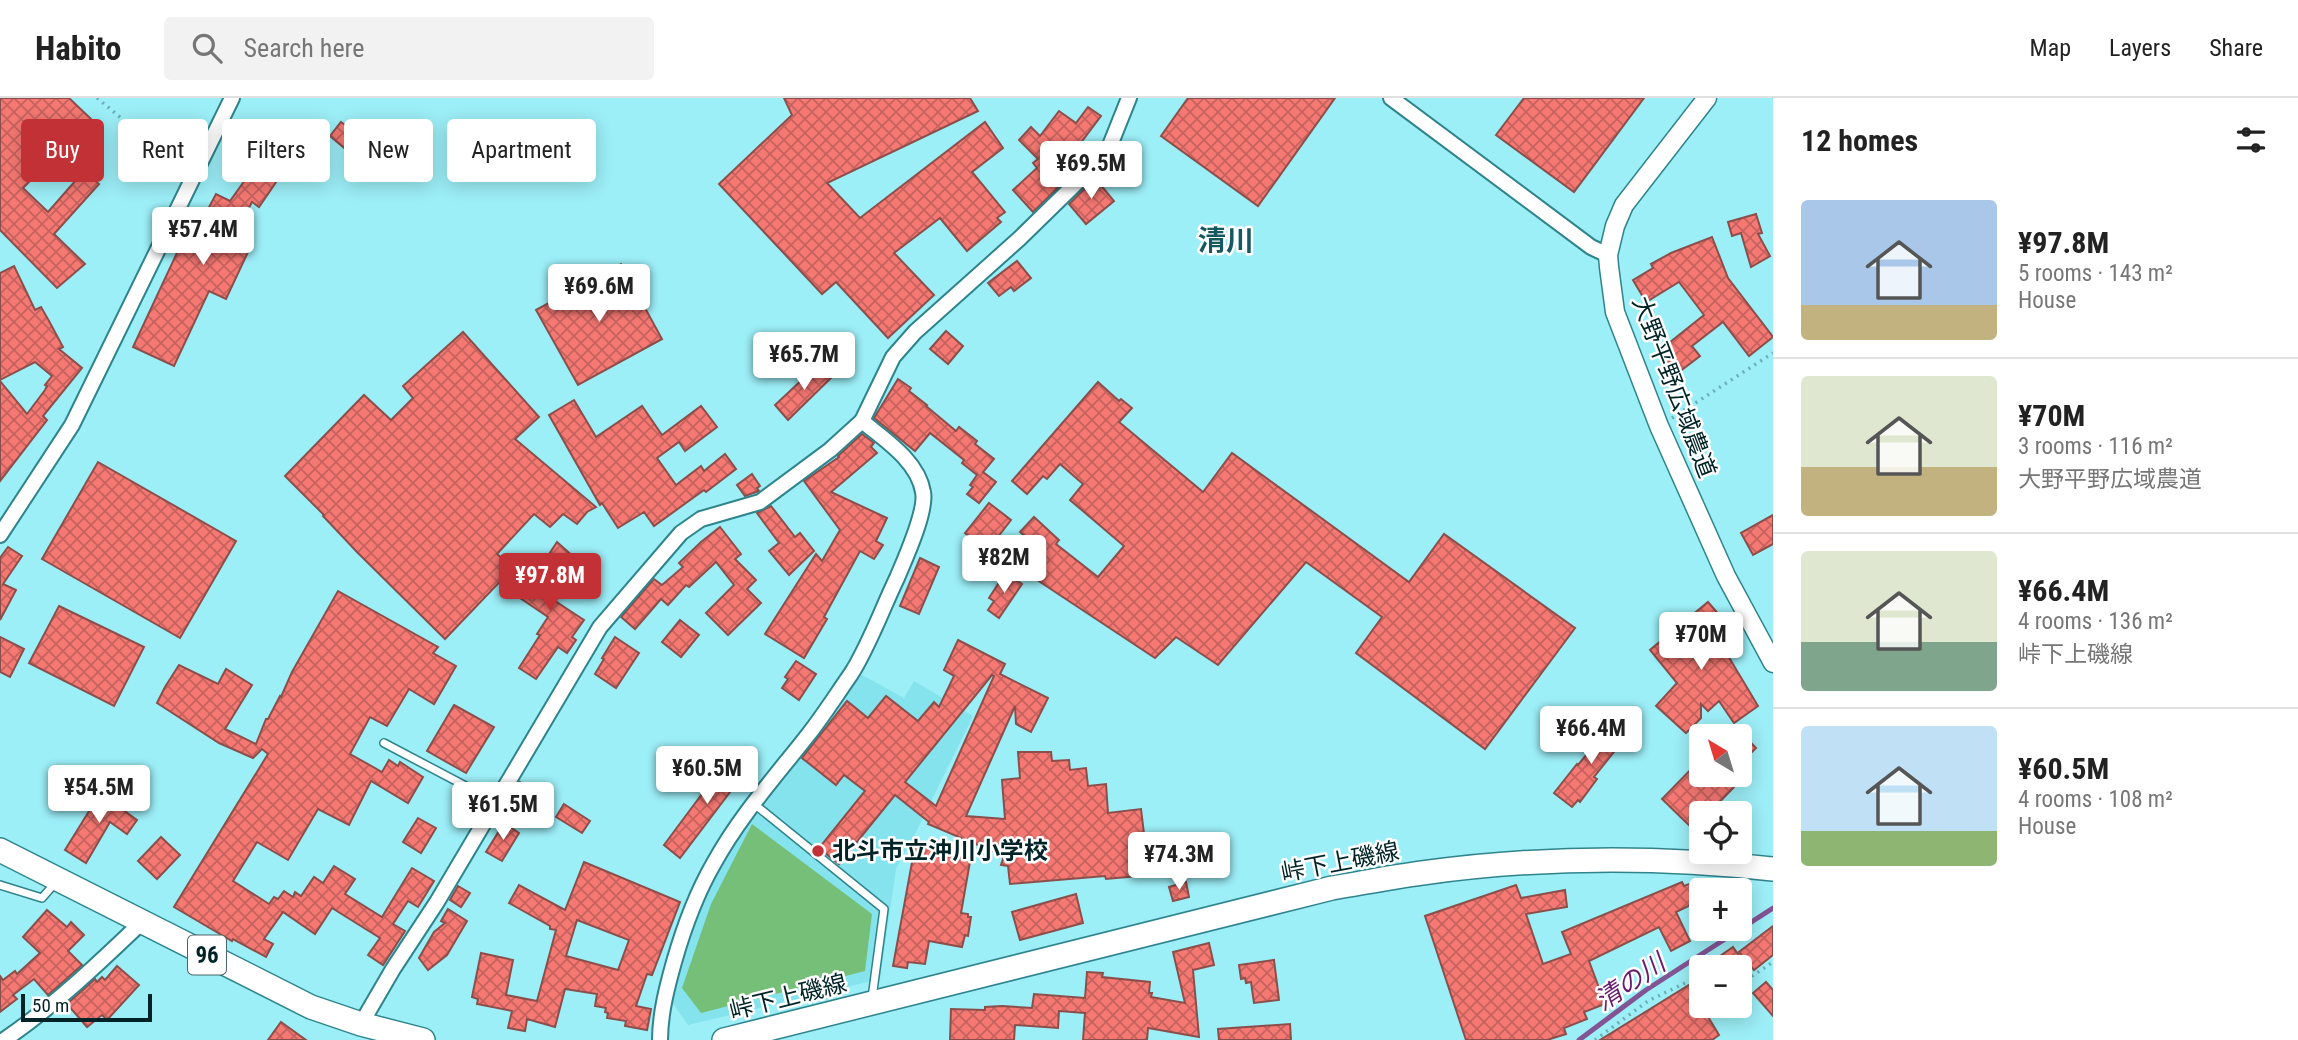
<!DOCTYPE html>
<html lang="en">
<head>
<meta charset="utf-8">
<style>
	:root { --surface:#fff; --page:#f2f2f2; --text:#222; --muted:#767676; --line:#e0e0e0; --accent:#c13135 }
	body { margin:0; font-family:"Roboto Condensed","Noto Sans JP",sans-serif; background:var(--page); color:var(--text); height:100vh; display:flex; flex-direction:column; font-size:26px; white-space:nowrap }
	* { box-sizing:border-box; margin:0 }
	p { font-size:23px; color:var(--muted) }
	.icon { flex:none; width:38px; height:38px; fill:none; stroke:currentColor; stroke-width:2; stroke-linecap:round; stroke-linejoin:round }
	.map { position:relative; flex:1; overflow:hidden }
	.panel { display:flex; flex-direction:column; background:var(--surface); width:525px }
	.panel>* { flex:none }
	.hud { position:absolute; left:21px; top:21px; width:665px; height:63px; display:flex; gap:14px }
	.needle { width:46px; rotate:322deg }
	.tools { position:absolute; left:1689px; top:626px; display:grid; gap:14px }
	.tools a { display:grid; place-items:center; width:63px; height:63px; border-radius:7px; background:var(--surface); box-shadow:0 4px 18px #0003; font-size:35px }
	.scale { position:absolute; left:21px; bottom:18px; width:131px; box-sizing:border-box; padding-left:7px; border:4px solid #002327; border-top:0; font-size:19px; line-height:24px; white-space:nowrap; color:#002327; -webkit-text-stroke:5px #fff; paint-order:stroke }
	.price { position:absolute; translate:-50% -60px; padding:0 16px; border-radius:7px; background:#fff; color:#222; font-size:23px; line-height:46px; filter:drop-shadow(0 2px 4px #0008) }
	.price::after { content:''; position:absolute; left:50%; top:42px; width:21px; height:16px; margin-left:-10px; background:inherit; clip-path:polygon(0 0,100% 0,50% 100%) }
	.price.selected { background:var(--accent); color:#fff }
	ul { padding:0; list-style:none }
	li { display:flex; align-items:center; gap:21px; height:175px; padding:0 28px }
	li+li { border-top:2px solid var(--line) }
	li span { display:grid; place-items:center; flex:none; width:196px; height:140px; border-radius:7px; color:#555 }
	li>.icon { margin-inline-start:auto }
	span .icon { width:84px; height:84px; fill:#fffc; stroke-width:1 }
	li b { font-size:30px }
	h2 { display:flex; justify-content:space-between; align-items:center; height:84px; padding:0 28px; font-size:30px }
	.tag { padding:0 24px; border-radius:7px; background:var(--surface); box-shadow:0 4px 18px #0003; font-size:24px; line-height:63px }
	.tag.selected { background:var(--accent); color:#fff }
	header { display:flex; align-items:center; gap:42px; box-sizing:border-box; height:98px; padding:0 35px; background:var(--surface); border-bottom:2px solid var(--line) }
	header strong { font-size:33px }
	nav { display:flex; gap:38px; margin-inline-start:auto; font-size:24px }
	.search { width:490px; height:63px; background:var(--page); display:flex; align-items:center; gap:18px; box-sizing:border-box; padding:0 24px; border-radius:7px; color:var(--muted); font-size:26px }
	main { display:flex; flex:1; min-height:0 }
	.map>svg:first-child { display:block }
</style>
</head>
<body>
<header>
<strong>Habito</strong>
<div class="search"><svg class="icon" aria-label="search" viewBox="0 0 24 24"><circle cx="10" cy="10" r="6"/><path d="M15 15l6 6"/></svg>Search here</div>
<nav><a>Map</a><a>Layers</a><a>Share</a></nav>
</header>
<main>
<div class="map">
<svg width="1773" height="942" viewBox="0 0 1773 942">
	<defs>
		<pattern id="building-cross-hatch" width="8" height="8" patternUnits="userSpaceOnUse" patternTransform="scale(1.75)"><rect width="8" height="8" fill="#f67872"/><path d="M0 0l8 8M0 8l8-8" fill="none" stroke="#c5625e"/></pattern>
	</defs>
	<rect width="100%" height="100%" fill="#9ceef7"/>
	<path fill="#85e3ed" d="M862 577 904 600 914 583 973 618 915 736 896 771 880 881 688 927 672 904 685 856 703 803 746 724Z"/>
	<path fill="#76bf78" d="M752 726 872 816 865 873 701 915 682 890 711 806Z"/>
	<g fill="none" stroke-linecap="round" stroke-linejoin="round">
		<path stroke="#835493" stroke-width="5" d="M1579 942 1646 892 1773 810"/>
	</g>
	<g fill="url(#building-cross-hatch)" stroke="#8b4f4b" stroke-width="2" fill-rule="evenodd">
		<path d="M0 0H69L91 21 23 90 48 114 84 73 99 86 54 136 85 166 57 190 0 132Z"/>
		<path d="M784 0H970L978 13 827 85 860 120 985 24 1003 50 972 74 1005 114 997 120 1001 124 967 153 940 120 894 155 934 197 888 240 836 184 822 196 719 86 792 17Z"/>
		<path d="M1188 0H1335L1258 108 1161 38Z"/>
		<path d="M1524 0H1644L1574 94 1496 37Z"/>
		<path d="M1088 9 1101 18 1077 50 1088 60 1033 114 1013 92 1037 70 1033 65 1038 61 1019 42 1031 29 1040 38 1059 13 1076 25Z"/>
		<path d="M341 24 361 39 349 54 330 38Z"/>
		<path d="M269 60 285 71 259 109 252 104 230 145 248 154 226 201 209 193 174 268 133 249 190 127 198 130 216 96 230 103 255 68 261 72Z"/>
		<path d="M1095 80 1114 103 1086 126 1069 106Z"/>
		<path d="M1756 116 1762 135 1758 136 1770 158 1751 169 1741 135 1732 138 1728 124Z"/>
		<path d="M1712 139 1728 180 1773 239 1749 258 1723 224 1692 248 1700 258 1675 277 1659 257 1671 248 1669 245 1704 217 1679 184 1646 204 1633 182 1653 170 1651 166 1671 155Z"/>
		<path d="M1017 163 1031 180 1014 193 1011 189 999 198 988 185Z"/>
		<path d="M621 166 662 241 578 287 536 212Z"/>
		<path d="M14 168 35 212 41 209 49 223 63 249 59 251 82 270 43 318 47 322 0 383V283L27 316 45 292 47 288 45 287 52 278 35 264 0 282V175Z"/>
		<path d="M946 233 963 248 948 266 930 251Z"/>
		<path d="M463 234 539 319 515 341 596 409 587 414 577 426 563 416 550 429 534 416 497 456 513 470 445 541 357 454 323 418 324 417 285 378 364 297 391 322 413 300 403 288Z"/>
		<path d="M826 266 835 276 788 322 775 307 805 279 808 282Z"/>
		<path d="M898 281 911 290 909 293 927 307 926 308 956 333 959 329 977 343 975 346 994 361 983 374 996 384 979 405 967 396 973 389 970 387 977 377 962 365 964 362 930 335 915 353 874 320Z"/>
		<path d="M1098 284 1119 303 1121 301 1132 310 1119 324 1203 394 1232 355 1409 484 1444 436 1575 530 1485 651 1356 555 1382 519 1306 464 1218 567 1176 539 1155 560 1019 470 1034 446 1020 434 1034 419 1059 442 1056 446 1098 479 1124 448 1070 402 1083 386 1060 366 1047 381 1043 378 1027 396 1012 383Z"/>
		<path d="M574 302 596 339 642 308 662 337 701 308 717 329 685 353 679 344 657 360 676 387 701 368 704 373 725 356 736 371 706 394 704 392 654 428 644 414 618 430 602 405 600 407 549 317Z"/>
		<path d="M862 336 874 345 871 349 877 355 831 394 887 420 876 443 883 447 874 461 860 453 824 519 827 521 804 560 765 536 816 456 822 463 840 432 804 383 839 359 838 358Z"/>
		<path d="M98 364 236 443 180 540 42 461Z"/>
		<path d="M752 376 760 388 757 390 759 393 745 398 737 387Z"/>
		<path d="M989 405 1011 422 987 453 965 435Z"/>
		<path d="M771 408 795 439 800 435 814 453 789 477 769 453 779 445 757 415Z"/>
		<path d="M1773 417V446L1753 457 1741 435Z"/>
		<path d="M720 429 741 456 735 461 756 482 747 491 761 505 728 537 706 515 734 487 716 464 689 489 686 487 668 507 661 501 635 531 621 519 654 481 662 487 683 469 679 465 701 444Z"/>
		<path d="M557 444 576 461 543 495 584 522 572 539 576 542 567 555 558 549 536 581 519 570 540 537 537 536 548 519 520 500Z"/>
		<path d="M8 449 22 458 3 486 16 492 0 522V460Z"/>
		<path d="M920 460 939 469 919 516 900 508Z"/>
		<path d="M1010 478 1022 486 999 520 988 512 994 503 989 500 1002 480 1007 483Z"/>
		<path d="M338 493 438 549 433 555 456 568 434 606 409 591 387 628 370 619 350 656 382 674 389 662 398 668 400 664 423 679 408 705 371 683 349 727 318 711 288 762 257 744 233 783 269 806 274 799 278 801 284 793 293 799 295 794 301 798 314 779 323 785 334 768 355 781 345 796 382 819 412 770 434 783 418 809 408 803 393 826 405 833 383 867 368 857 380 840 332 810 315 836 283 814 264 841 273 846 266 859 233 841 232 843 174 809 268 656 262 651 253 660 219 645 157 605 165 589 179 567 218 586 226 571 252 587 225 631 256 646 266 621H268L280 598 281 599 292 574Z"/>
		<path d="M1708 504 1727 526 1715 536 1758 608 1734 625 1719 603 1708 613 1701 606V620L1686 635 1656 608 1677 585 1650 552Z"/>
		<path d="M59 508 144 549 114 608 29 565Z"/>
		<path d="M680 522 699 537 681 559 662 544Z"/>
		<path d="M0 539 24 551 10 579 0 574Z"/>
		<path d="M615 539 639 555 616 590 595 576 604 561 602 560Z"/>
		<path d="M958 542 1005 566 1000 576 1048 600 1031 634 1016 626 1015 608 966 718 1005 721 1002 682 1020 680 1018 654H1051L1052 663 1069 662 1070 672 1086 670 1088 688 1106 686 1108 715 1141 711 1149 777 1106 781 1105 778 1010 786 1008 768 1001 767 1004 758 928 726 929 724 895 697 839 766 819 750 865 693 844 677 836 687 802 660 847 603 868 620 886 598 918 623 934 604 939 609 954 578 944 572ZM992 577 994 578 936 708 905 684Z"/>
		<path d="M796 563 816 576 799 602 782 590 788 581 785 579Z"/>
		<path d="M454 607 494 629 466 675 427 653Z"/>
		<path d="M1614 623 1629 635 1594 679 1597 681 1580 704 1578 702 1572 709 1554 695 1577 666 1578 667Z"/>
		<path d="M1740 633 1756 650 1740 666Z"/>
		<path d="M736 656 752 665 680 760 664 747 719 673 724 676Z"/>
		<path d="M1701 661V677H1723L1735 688 1708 716H1701V723L1693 731 1662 701Z"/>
		<path d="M520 684 529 690 532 686 544 694 534 710 528 707 523 715 507 705Z"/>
		<path d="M104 689 120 698 115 706 137 722 127 736 110 724 86 765 65 752Z"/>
		<path d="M564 706 590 723 582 735 556 719Z"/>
		<path d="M418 720 436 730 421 755 403 744Z"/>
		<path d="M504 725 519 735 502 763 486 754Z"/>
		<path d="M161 739 180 757 157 781 138 763Z"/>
		<path d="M915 748 971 758 961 815 968 816V819H971L968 838 965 837 962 849 929 843 925 866 908 864 907 870 893 868Z"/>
		<path d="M584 764 680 804 652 877 647 876 636 908 651 911 647 932 625 928 626 923 607 920 608 915 605 914 606 910 595 908 597 896 565 891 555 929 527 921 525 933 508 930 512 913 477 906 478 901 472 899 481 855 513 862 506 897 537 903 556 832 550 831V828L509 805 519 787 565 812ZM577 822 629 842 618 872 566 858Z"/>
		<path d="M1186 784 1189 799 1173 803 1169 789Z"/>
		<path d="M1682 784 1684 788 1692 785 1699 803 1676 814 1690 843 1671 853 1659 829 1589 863 1605 906 1584 914 1587 921 1564 930 1566 936 1547 942H1466L1425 818 1516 787 1521 800 1565 792 1567 809 1526 816 1543 866 1571 856 1562 834Z"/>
		<path d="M458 788 470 795 461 809 450 802Z"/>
		<path d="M1076 796 1083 825 1020 842 1012 814Z"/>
		<path d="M448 811 467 823 447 857 428 872 419 860 434 834 445 825 441 823Z"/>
		<path d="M47 812 67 829 71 824 84 837 68 853 82 867 48 897 34 881 13 897 17 901 0 914V878L3 882 15 873 17 876 40 855 23 839Z"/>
		<path d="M1773 828V857L1754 872 1739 854Z"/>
		<path d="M1209 845 1214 867 1193 872 1199 939 1148 930 1147 942H1083L1085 915 1059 913 1058 930 1015 927 1014 942H950L951 911 985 912V909L1002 908 1032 910 1034 896 1085 900 1087 874 1103 875 1102 879 1150 884 1149 895H1152L1151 899 1185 905 1173 854Z"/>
		<path d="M1733 849 1743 863 1734 870H1703Z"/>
		<path d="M1274 862 1279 902 1254 905 1251 884 1246 885 1245 880 1241 881 1239 867Z"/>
		<path d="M117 868 139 887 107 922 102 917 87 929 67 906 95 881 97 884 102 879 105 882Z"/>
		<path d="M1766 884 1773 892V918L1753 895Z"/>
		<path d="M1689 887 1719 937 1712 942H1600Z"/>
		<path d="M281 924 306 942H268Z"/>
		<path d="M1290 926 1291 942H1219L1218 931Z"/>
	</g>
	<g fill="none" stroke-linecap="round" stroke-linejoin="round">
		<defs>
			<g id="service">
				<path d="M384 645 496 704"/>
				<path d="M753 705 884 811 872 900"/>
				<path d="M0 787 42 800 56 784"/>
			</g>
			<g id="minor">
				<path d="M1391 0 1591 149 1608 157"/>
				<path d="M0 437 72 327 232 0"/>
				<path d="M361 926 393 871 437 804 600 529 681 435 701 421 760 404 830 352 862 323 893 259 915 234 1019 141 1107 55 1129 0"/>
				<path d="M4 942C54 908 98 866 142 824"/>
				<path d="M660 942C660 916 667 889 674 864 684 829 696 796 714 765 740 718 775 679 808 637 823 618 837 596 851 576 868 550 883 509 897 480 905 461 927 413 923 394 918 363 885 342 862 323"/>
			</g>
			<path id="tertiary" d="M1707 0 1624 107 1615 128 1608 157 1609 169 1615 214 1659 328 1726 478 1773 565"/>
			<g id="primary">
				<path d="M0 752 311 909 361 926 423 942"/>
				<path d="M724 942 1332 790C1362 785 1392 779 1422 775 1537 759 1657 758 1773 771"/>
			</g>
		</defs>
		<use href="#service" stroke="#2f848c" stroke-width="10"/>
		<use href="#minor" stroke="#2f848c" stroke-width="18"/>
		<use href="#tertiary" stroke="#2f848c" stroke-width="21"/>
		<use href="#primary" stroke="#2f848c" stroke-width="26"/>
		<g stroke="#6baeb5" stroke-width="3.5" stroke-dasharray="2 5" stroke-linecap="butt">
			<path d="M97 0 139 35 179 73"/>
			<path d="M1672 320 1773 255"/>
			<path d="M1740 886 1773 864"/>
			<path d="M1595 942 1648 903 1687 884 1701 887"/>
		</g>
		<use href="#service" stroke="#fff" stroke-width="7"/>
		<use href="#minor" stroke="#fff" stroke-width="14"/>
		<use href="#tertiary" stroke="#fff" stroke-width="18"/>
		<use href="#primary" stroke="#fff" stroke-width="23"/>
	</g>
	<circle fill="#c13135" stroke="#fff" stroke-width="2.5" cx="818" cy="753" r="7"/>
	<g text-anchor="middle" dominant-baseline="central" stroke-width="5" stroke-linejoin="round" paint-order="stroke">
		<rect fill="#fff" stroke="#4c6568" stroke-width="2" x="188" y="837.5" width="38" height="39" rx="5"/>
		<g font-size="23" font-weight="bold" fill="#002327">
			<text x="207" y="857">96</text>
		</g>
		<g font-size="24" fill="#002327" stroke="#fff">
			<text transform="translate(1674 289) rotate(69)">大野平野広域農道</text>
			<text transform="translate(1340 764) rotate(-11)">峠下上磯線</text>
			<text transform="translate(788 899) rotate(-14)">峠下上磯線</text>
		</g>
		<g font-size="24" font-weight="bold" fill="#002327" stroke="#fff" text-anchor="start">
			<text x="832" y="753">北斗市立沖川小学校</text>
		</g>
		<g font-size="26" font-style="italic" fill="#681c6e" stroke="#fff">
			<text transform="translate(1630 884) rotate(-34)">清の川</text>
		</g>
		<g font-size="28" font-weight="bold" fill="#16585f" stroke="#fff">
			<text x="1226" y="142">清川</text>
		</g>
	</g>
</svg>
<div class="tools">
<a><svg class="needle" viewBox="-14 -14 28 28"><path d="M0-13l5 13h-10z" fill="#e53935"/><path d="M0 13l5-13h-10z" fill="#767676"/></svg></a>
<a><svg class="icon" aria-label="locate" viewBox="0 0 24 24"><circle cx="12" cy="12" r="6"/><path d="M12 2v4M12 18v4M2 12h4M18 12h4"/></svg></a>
<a>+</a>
<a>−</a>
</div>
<div class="scale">50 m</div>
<b class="price" style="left:1091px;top:103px">¥69.5M</b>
<b class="price" style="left:203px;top:169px">¥57.4M</b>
<b class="price" style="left:599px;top:226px">¥69.6M</b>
<b class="price" style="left:804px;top:294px">¥65.7M</b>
<b class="price" style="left:1004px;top:497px">¥82M</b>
<b class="price selected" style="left:550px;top:515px">¥97.8M</b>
<b class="price" style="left:1701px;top:574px">¥70M</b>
<b class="price" style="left:1591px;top:668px">¥66.4M</b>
<b class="price" style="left:707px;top:708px">¥60.5M</b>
<b class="price" style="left:99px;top:727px">¥54.5M</b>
<b class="price" style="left:503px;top:744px">¥61.5M</b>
<b class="price" style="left:1179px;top:794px">¥74.3M</b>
<div class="hud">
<a class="tag selected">Buy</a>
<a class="tag">Rent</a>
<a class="tag">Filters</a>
<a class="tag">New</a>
<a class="tag">Apartment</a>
</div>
</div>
<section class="panel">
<h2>12 homes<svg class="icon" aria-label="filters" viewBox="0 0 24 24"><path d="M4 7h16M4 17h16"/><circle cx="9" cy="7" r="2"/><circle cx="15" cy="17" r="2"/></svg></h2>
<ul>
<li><span style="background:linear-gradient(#a9c7e8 75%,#c2b280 0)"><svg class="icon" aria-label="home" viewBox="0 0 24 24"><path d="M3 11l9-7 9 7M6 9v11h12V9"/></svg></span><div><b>¥97.8M</b><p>5 rooms · 143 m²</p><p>House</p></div></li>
<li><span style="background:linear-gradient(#dfe7d0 65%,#c2b280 0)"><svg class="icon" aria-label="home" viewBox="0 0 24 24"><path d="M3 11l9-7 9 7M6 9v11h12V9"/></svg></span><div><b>¥70M</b><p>3 rooms · 116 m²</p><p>大野平野広域農道</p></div></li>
<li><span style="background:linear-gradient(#dfe7d0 65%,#7fa58c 0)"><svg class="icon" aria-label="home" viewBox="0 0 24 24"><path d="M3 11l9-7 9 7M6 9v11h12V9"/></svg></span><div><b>¥66.4M</b><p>4 rooms · 136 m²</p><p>峠下上磯線</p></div></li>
<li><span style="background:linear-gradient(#bfe0f5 75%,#8fb573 0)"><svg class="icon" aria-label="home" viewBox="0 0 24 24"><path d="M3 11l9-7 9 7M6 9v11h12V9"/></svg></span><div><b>¥60.5M</b><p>4 rooms · 108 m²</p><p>House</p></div></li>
</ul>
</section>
</main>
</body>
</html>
